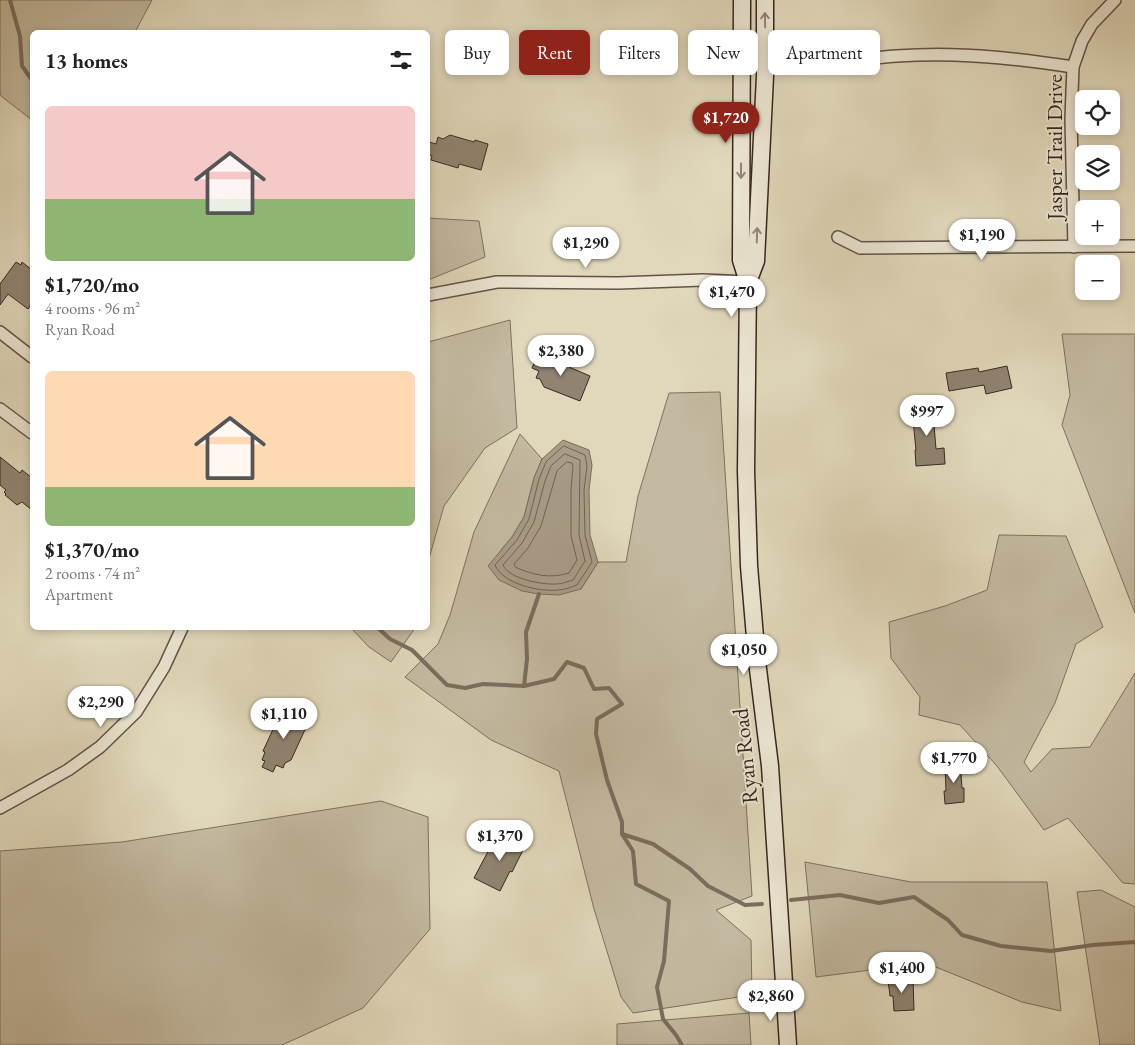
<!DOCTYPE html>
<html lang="en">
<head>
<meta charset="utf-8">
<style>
	:root { --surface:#fff; --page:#f2f2f2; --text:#222; --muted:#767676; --accent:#8f2418 }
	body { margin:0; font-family:"EB Garamond",serif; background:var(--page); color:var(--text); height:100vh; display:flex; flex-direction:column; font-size:19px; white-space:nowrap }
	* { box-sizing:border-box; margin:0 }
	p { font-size:16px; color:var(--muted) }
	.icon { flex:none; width:28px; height:28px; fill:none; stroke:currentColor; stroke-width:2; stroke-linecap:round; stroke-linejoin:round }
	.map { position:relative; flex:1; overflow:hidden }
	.details { position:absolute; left:30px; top:30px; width:400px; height:600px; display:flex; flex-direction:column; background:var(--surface); border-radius:8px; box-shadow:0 2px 8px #0003 }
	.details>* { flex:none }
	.guide { position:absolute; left:445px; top:30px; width:475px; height:45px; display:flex; gap:10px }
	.buttons { position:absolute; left:1075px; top:90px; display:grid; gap:10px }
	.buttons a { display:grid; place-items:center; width:45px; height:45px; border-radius:8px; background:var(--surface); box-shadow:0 2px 8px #0003; font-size:25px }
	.price { position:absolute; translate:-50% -42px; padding:0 11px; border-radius:18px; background:#fff; color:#222; font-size:16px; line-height:32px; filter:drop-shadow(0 1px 2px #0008) }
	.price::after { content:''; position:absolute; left:50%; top:30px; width:15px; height:11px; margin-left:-8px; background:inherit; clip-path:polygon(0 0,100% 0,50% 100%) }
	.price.selected { background:var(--accent); color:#fff }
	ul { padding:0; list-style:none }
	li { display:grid; align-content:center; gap:10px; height:265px; padding:0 15px }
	li span { display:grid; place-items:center; height:155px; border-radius:8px; color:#555 }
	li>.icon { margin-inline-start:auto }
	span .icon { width:90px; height:90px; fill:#fffc; stroke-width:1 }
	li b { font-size:21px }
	h2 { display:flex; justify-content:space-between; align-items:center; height:60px; padding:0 15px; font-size:21px }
	.chip { padding:0 18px; border-radius:8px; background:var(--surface); box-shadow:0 2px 8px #0003; font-size:18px; line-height:45px }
	.chip.selected { background:var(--accent); color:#fff }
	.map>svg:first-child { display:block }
</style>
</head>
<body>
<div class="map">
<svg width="1135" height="1045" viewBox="0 0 1135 1045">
	<rect width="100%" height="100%" fill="#e1d8bb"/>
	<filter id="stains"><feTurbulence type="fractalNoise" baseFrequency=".004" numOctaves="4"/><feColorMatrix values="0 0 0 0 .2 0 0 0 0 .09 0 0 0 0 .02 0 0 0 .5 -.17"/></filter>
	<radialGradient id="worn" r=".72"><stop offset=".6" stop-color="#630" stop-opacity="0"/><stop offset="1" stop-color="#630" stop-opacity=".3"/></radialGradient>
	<g fill="#c4baa1" stroke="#7e7061">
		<path d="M0 0H152L135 32H32V120L1 96 0 92Z"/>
		<path d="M428 218 479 221 485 257 428 280Z"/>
		<path d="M510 320 517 428 485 448 444 506 428 562V342Z"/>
		<path d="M1062 334H1135V613L1062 425 1070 395Z"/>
		<path d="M720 392 752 896 716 910 751 940 752 995 633 1013 621 997 594 909 559 771 491 740 405 677 438 644 450 615 474 532 520 434 542 459 534 478 524 517 512 537 501 550 581 589 598 562H626L638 496 669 393Z"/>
		<path d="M999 535 1066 536 1103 627 1076 644 1055 703 1024 762 1031 772 1052 749 1090 747 1135 673V884L1123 883 1068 818 1044 830 997 766 960 725 919 715 920 697 891 658 889 622 945 606 987 590Z"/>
		<path d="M351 628H415L391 662 369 647Z"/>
		<path d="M381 801 428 817 430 929 363 1008 282 1045H0V851L122 842Z"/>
		<path d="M805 862 911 882H1047L1061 1011 1022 1002 926 963 816 977Z"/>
		<path d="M1101 890 1135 907V1045H1100L1077 892Z"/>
		<path d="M749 1013 751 1045H617V1024Z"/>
	</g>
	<path fill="#a89c87" stroke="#7b6d5e" d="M563 440 589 450 592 465 589 490 590 535 598 562 581 589 559 595 539 594 522 591 499 580 488 566 512 537 524 517 534 478 542 459Z"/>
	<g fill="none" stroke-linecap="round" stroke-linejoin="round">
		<g stroke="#706254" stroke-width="1">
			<path d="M564 446 585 455 587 466 584 490 585 535 592 562 577 585C571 587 564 590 558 590 539 592 503 584 495 565L517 540 529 519 539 479 546 462Z"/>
			<path d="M565 454 580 460 579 535 585 561 573 580C568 581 563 584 557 584 543 585 509 579 503 565L522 543 534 522 545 481 551 466Z"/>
			<path d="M567 462 572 463 573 466 571 489V536L577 560 569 573C550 579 533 575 515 567L514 564 528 548 541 526 557 471Z"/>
		</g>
		<g stroke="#7b6d5e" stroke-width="4">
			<path d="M10 0 20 36 22 66 32 80"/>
			<path d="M378 628 390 639 412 650 447 685 465 688 483 684 524 686 554 679 567 662 584 668 594 689 609 688 622 704 597 719 596 734 607 780 622 822V834L633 851 636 884 669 901 664 961 657 987 663 1019 676 1035 682 1045"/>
			<path d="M524 686 527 659 526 632 539 594"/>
			<path d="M622 834 653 844 690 869 708 886 745 905 762 904"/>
			<path d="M791 900 840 895 879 903 914 897 948 920 962 935 1001 946 1051 951 1093 945 1135 942"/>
		</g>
	</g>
	<g fill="#908371" stroke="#382721">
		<path d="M450 135 474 142 475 140 488 144 481 170 459 164 458 168 431 160 432 156 428 154 429 142 436 144 438 137 443 139Z"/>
		<path d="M16 262 21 265 22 262 32 270V303L28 309 8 294 0 305V284Z"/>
		<path d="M546 354 564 359 562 362 570 365 569 367 590 376 580 401 544 387 540 379 536 378 539 371 532 368 537 356 543 359Z"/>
		<path d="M1007 366 1012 388 986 394 984 385 949 391 946 373 978 368 979 372Z"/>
		<path d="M942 408V424L934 425 936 449 944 448 945 464 916 466 915 450H916L912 410Z"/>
		<path d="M0 457 20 473 22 470 32 478V510L22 502 17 505 5 495 6 494 4 492 6 490 0 485Z"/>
		<path d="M282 710 309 721 291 760 285 763 283 768 276 765 273 772 262 767 265 761 262 760 265 752 263 751Z"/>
		<path d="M960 762 962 788H964V802L945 804 944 791H946L945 763Z"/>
		<path d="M511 833 522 838 519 846 524 848 512 872 510 871 500 891 474 878 492 844 499 841 501 837 508 840Z"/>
		<path d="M913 978 914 1010 894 1011 893 996H890L888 980Z"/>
	</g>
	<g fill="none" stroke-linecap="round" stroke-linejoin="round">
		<defs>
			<g id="street">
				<path d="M846 68C870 56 891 56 917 55 970 53 1021 59 1073 67"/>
				<path d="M838 237 860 248 1135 246"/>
				<path d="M1074 247 1071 119 1073 67 1082 41 1092 24 1115 0"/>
				<path d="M428 295 497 282 618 283 703 280 748 282"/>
				<path d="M0 332 32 357"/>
				<path d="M0 409 32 433"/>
				<path d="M0 808 68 770 100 747 136 712 164 667 182 628"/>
			</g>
			<g id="secondary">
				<path d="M742 0 741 260 748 282"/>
				<path d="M765 0V76L756 261 748 282 746 471 749 566 757 661 770 766 788 1045"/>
			</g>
		</defs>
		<use href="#street" stroke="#625348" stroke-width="14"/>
		<use href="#secondary" stroke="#382721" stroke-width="19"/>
		<use href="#street" stroke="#ece6d3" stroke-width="11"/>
		<use href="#secondary" stroke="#ece6d3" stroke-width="16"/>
	</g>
	<defs><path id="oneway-shaft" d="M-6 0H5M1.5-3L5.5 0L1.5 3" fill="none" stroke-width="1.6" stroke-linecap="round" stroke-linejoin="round" transform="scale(1.25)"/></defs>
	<g stroke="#92867a">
		<use href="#oneway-shaft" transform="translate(765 20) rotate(-91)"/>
		<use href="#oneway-shaft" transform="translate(741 171) rotate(90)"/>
		<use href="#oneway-shaft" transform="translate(757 235) rotate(-88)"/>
	</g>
	<g text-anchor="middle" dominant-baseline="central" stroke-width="4" stroke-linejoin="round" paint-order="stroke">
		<g font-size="22" fill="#382721" stroke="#ece6d3">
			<text transform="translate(1054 147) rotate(-90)">Jasper Trail Drive</text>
			<text transform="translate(745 756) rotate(-96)">Ryan Road</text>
		</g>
	</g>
	<rect width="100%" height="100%" filter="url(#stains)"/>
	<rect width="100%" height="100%" fill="url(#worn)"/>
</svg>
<div class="buttons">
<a><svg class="icon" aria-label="locate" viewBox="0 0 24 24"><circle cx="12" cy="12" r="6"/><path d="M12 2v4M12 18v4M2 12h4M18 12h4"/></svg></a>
<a><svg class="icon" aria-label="layers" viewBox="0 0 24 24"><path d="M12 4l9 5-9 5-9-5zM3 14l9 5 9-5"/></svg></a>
<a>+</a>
<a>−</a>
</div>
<b class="price selected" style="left:726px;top:144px">$1,720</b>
<b class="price" style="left:982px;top:261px">$1,190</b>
<b class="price" style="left:586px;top:269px">$1,290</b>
<b class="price" style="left:732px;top:318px">$1,470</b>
<b class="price" style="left:561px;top:377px">$2,380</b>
<b class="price" style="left:927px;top:437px">$997</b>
<b class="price" style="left:744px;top:676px">$1,050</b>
<b class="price" style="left:101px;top:728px">$2,290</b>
<b class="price" style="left:284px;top:740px">$1,110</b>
<b class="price" style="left:954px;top:784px">$1,770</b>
<b class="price" style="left:500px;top:862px">$1,370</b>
<b class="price" style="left:902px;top:994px">$1,400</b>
<b class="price" style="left:771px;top:1022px">$2,860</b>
<div class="guide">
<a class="chip">Buy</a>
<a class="chip selected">Rent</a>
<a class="chip">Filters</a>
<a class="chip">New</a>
<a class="chip">Apartment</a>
</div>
<section class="details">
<h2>13 homes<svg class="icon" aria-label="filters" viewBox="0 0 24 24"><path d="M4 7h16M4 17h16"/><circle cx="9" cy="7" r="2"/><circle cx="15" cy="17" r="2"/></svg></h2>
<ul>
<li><span style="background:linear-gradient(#f6c9c9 60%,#8fb573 0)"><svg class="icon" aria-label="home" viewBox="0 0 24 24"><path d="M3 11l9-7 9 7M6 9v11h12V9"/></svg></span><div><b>$1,720/mo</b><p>4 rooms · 96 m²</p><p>Ryan Road</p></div></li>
<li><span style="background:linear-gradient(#ffd9b3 75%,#8fb573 0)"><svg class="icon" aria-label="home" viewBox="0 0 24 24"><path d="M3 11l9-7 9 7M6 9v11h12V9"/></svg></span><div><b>$1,370/mo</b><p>2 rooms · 74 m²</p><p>Apartment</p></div></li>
</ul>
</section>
</div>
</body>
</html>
